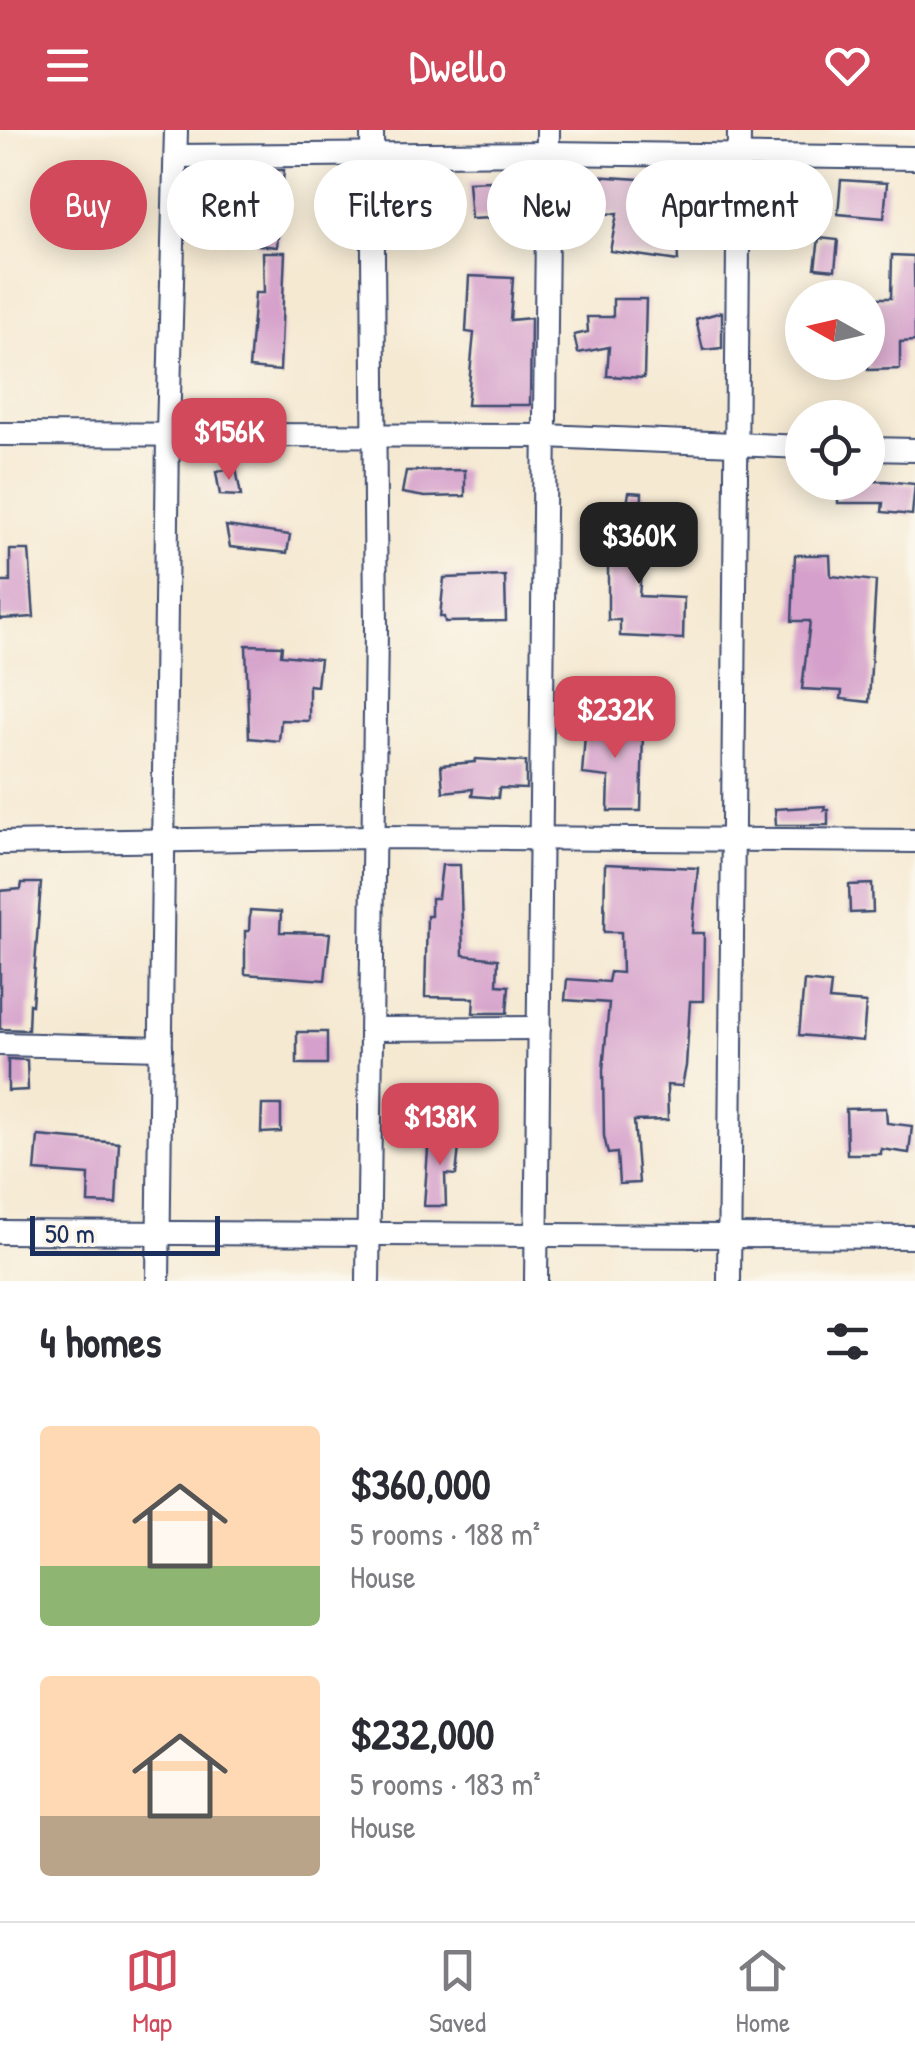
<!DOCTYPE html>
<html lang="en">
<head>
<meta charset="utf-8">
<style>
	:root { --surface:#fff; --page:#f2f2f3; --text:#2b2b33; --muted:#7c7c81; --line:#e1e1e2; --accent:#d1495b }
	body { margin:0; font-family:"Patrick Hand",sans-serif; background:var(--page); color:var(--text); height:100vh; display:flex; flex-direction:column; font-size:38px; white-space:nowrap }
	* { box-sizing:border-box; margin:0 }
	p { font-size:32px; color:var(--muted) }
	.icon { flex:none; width:55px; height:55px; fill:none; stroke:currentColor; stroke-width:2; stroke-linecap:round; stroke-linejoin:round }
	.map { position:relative; height:1151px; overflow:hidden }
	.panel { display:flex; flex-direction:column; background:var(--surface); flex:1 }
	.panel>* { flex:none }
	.guide { position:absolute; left:30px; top:30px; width:855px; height:90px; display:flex; gap:20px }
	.needle { width:65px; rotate:278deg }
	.tools { position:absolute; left:785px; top:150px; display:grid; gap:20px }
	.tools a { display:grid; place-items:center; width:100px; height:100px; border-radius:50%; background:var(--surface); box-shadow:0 5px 25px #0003; font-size:50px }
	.scale { position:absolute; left:30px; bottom:25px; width:190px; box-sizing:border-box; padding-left:10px; border:5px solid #1b2f5e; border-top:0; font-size:28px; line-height:35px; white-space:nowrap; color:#1b2f5e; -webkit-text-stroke:8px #fbf7ec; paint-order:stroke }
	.price { position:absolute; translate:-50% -85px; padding:0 22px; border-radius:20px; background:var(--accent); color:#fff; font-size:32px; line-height:65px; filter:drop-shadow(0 2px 5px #0008) }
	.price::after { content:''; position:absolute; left:50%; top:60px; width:30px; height:22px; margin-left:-15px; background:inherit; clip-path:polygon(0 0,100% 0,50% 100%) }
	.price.selected { background:#222; color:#fff }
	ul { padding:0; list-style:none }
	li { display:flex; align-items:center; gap:30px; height:250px; padding:0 40px }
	li span { display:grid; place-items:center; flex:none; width:280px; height:200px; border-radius:10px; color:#555 }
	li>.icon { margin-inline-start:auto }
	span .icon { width:120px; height:120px; fill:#fffc; stroke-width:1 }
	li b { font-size:42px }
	h2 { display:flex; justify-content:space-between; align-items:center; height:120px; padding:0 40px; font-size:42px }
	.tag { padding:0 35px; border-radius:45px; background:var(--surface); box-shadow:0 5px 25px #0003; font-size:35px; line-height:90px }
	.tag.selected { background:var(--accent); color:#fff }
	header { display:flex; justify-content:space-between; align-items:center; height:130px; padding:0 40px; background:var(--accent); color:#fff; font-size:45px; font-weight:600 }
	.tabs { display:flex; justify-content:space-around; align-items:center; height:140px; border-top:2px solid var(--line); background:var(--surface); font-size:28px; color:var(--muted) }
	.tabs a { display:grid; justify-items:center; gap:5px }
	.tabs .selected { color:var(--accent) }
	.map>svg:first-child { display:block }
</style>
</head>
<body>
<header><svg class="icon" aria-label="menu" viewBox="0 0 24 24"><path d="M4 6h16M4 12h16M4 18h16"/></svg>Dwello<svg class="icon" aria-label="heart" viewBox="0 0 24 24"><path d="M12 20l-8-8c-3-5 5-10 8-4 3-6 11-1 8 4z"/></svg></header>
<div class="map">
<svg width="915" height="1151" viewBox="0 0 915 1151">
	<rect width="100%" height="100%" fill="#fbf7ec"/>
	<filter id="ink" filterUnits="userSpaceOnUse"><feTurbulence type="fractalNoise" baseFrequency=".01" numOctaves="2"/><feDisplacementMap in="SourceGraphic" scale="20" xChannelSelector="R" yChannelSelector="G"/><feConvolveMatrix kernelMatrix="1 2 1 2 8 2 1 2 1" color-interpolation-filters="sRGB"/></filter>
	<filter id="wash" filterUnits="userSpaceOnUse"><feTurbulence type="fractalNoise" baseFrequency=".0048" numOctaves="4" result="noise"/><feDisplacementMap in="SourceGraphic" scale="40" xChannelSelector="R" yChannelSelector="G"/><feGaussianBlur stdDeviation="2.25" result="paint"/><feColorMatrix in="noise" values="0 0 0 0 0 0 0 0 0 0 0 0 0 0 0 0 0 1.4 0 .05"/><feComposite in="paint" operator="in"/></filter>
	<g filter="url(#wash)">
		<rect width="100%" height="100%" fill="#f5e9d2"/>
		<g id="blocks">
			<g fill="#d5a0cb">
				<path d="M265 40H284L277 117 258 115Z"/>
				<path d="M593 46 654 50 651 90 676 89 678 131 610 121 617 84 591 83Z"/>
				<path d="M841 50 887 53 884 88 838 84Z"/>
				<path d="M490 51 492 88 471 89 468 52Z"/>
				<path d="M819 108 838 110 835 140 815 138Z"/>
				<path d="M263 122H285L280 241 249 238 255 163H264Z"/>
				<path d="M892 125 914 126 915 211 900 212V239L868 240V168H891Z"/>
				<path d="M469 146 513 148 510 190 531 188 530 275H467L474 203 466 202Z"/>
				<path d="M613 169H646L644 248 607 246 609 217 578 223 574 205 588 202 587 187H613Z"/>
				<path d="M722 182V218L703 220 696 189Z"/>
				<path d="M236 338 241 366 220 365 216 342Z"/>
				<path d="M465 340V366L425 367 402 363 406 341Z"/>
				<path d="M885 351 915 354 912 385 882 382 883 373H838V352Z"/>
				<path d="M629 362 642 363 641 395 645 396 639 466 684 468 683 509 620 506V490H608V424L619 425Z"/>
				<path d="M226 396 290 405 287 423 230 417Z"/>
				<path d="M10 420H29L34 487 0 489V452H10Z"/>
				<path d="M795 425H830L831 446 876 451 869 572 841 569 842 561 802 559 810 491H792Z"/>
				<path d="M505 446 506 491 445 492 444 487H440L444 448Z"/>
				<path d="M246 515 282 516 281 525 320 529 317 556 309 555V591L281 590 279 611 249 608Z"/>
				<path d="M587 579 608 581 606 601H643L641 681H608L609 647 582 644Z"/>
				<path d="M476 629 526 632V659L499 658 498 668 472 666 473 659 443 662 441 635 475 632Z"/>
				<path d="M825 676 824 680H828V695H776L775 679Z"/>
				<path d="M605 734 698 738 692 803H704L703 871H690L686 936 682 956 667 955 668 990 634 991 639 1053 619 1054 617 1023 608 1024 604 1006 603 940 609 873 565 870 567 849 608 852 610 842 622 843 621 802H604Z"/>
				<path d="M442 735H460L463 825 498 829 497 855 509 856 507 883H473L474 868 425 867 427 786H431V768H438Z"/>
				<path d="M22 753H41L32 875 29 874 28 900 0 899V761L21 759Z"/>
				<path d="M872 754 873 782 850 783 849 755Z"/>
				<path d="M250 780 281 782 280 802 330 803 325 850 245 844V801H249Z"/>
				<path d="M804 851 831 854 829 870 866 873 863 911 799 905Z"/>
				<rect x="297" y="902" width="30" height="32"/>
				<path d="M8 929 27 930 28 960 8 961Z"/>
				<path d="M262 975H281V1002L261 1003Z"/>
				<path d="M886 978 887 993 912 996 909 1023 881 1019V1024H847L846 979Z"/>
				<path d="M429 1005 460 1008 456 1045 445 1044 446 1076H424Z"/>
				<path d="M38 1006 119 1013 116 1074 88 1073 89 1045 35 1041Z"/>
			</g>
		</g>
	</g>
	<g filter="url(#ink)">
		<use href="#blocks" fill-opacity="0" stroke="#3c4b6f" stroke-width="2.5"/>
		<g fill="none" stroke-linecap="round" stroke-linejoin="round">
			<defs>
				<g id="minor">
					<path d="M176 26 548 23 915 28"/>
					<path d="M0 304 545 306 802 317"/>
					<path d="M868 319 915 320"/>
					<path d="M0 713 374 707 915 711"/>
					<path d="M372 899 539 898"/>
					<path d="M0 914 161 918"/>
					<path d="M0 1102 915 1107"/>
					<path d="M158 1151 168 304 176 0"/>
					<path d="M368 1151 376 498 372 0"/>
					<path d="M536 1151 548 0"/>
					<path d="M729 1151 739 0"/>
				</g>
			</defs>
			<use href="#minor" stroke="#3c4b6f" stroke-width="26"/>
			<use href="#minor" stroke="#fff" stroke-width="22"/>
		</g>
	</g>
</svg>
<div class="tools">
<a><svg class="needle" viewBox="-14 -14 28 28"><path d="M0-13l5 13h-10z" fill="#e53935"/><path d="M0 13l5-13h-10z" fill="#7c7c81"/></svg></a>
<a><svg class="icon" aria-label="locate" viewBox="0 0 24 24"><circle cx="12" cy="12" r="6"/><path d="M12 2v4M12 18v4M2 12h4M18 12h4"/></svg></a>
</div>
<div class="scale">50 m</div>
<b class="price" style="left:229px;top:353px">$156K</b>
<b class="price selected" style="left:639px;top:457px">$360K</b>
<b class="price" style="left:615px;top:631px">$232K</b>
<b class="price" style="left:440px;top:1038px">$138K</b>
<div class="guide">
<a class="tag selected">Buy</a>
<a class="tag">Rent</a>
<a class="tag">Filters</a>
<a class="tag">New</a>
<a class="tag">Apartment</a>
</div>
</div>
<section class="panel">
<h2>4 homes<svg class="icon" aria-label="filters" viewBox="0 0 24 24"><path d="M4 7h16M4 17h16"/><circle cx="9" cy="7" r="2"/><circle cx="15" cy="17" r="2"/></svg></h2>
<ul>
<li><span style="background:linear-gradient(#ffd9b3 70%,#8fb573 0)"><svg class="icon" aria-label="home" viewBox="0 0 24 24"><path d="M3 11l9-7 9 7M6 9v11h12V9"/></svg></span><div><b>$360,000</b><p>5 rooms · 188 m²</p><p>House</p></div></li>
<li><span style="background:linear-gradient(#ffd9b3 70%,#b9a48a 0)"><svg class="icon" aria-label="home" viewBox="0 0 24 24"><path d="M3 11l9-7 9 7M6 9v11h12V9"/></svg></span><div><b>$232,000</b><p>5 rooms · 183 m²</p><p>House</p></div></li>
</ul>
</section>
<nav class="tabs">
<a class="selected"><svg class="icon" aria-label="map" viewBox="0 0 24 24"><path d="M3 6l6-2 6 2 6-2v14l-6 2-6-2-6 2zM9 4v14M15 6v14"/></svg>Map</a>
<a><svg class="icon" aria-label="saved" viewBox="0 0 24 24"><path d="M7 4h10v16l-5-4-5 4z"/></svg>Saved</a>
<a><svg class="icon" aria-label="home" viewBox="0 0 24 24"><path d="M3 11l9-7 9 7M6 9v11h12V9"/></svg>Home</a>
</nav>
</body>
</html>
